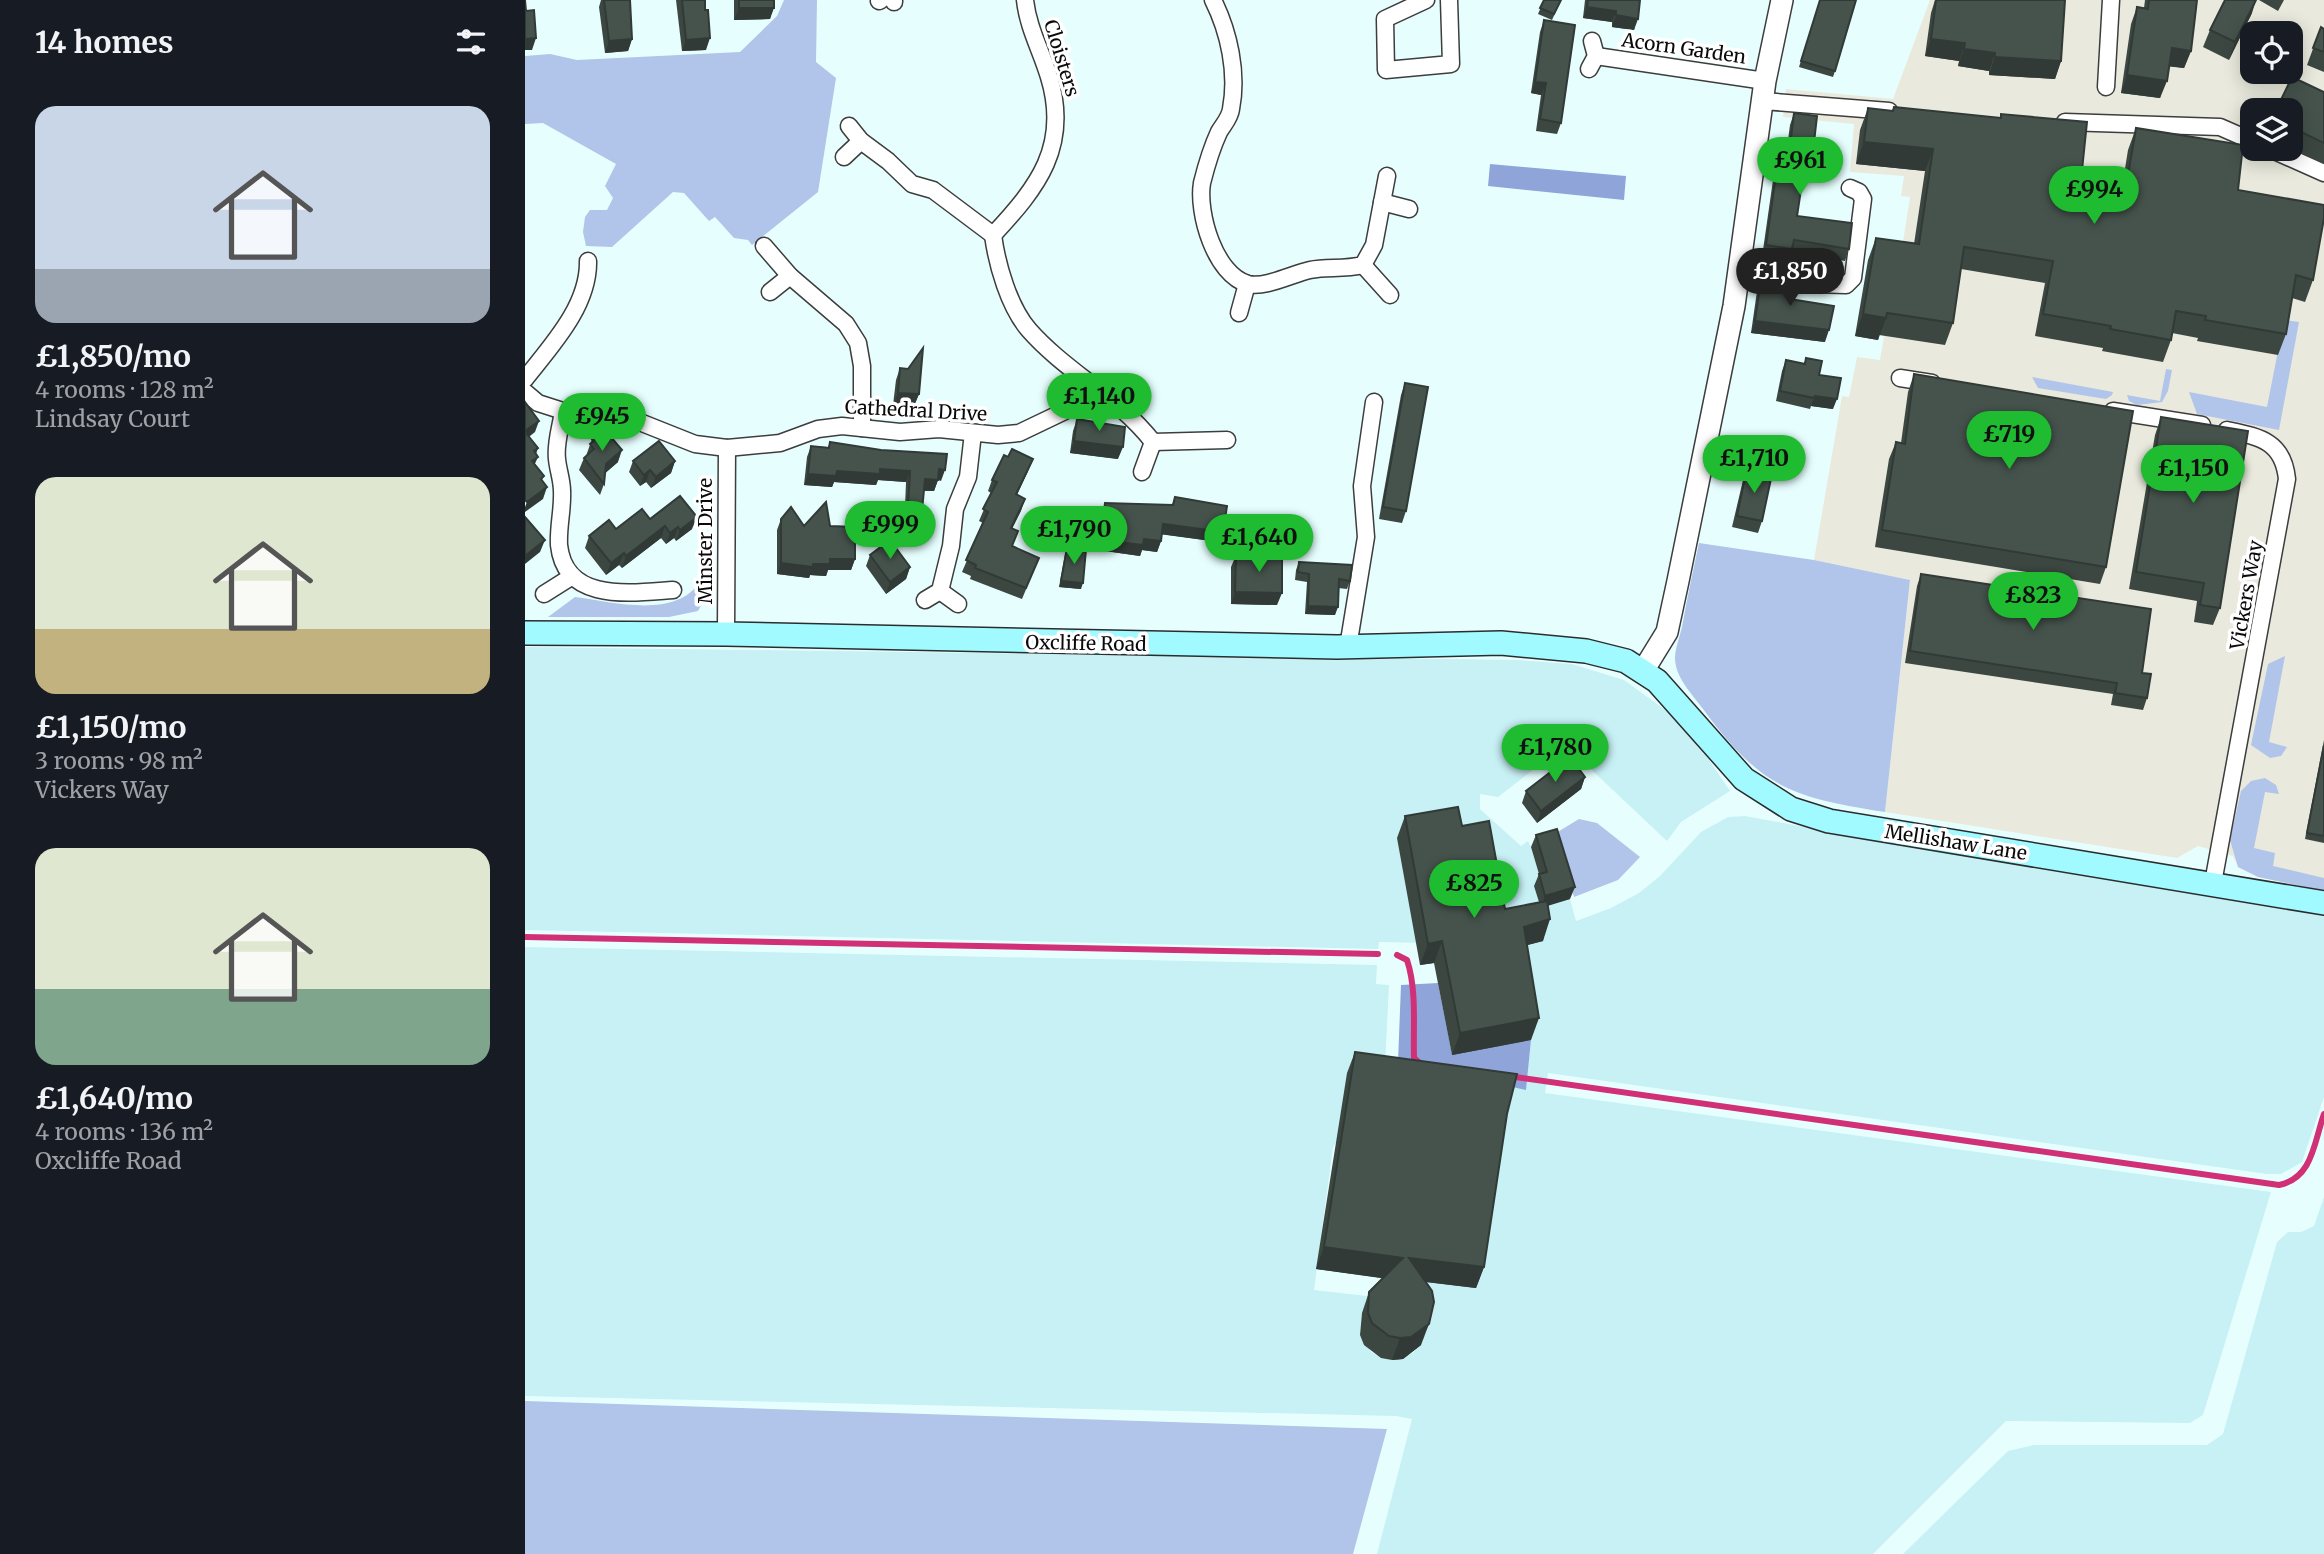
<!DOCTYPE html>
<html lang="en">
<head>
<meta charset="utf-8">
<style>
	:root { --surface:#171b24; --page:#20242c; --text:#f1f3f6; --muted:#9ea1a6; --accent:#1fbc31 }
	body { margin:0; font-family:Merriweather,serif; background:var(--page); color:var(--text); height:100vh; display:flex; flex-direction:column; font-size:26px; white-space:nowrap }
	* { box-sizing:border-box; margin:0 }
	p { font-size:23px; color:var(--muted) }
	.icon { flex:none; width:38px; height:38px; fill:none; stroke:currentColor; stroke-width:2; stroke-linecap:round; stroke-linejoin:round }
	.map { position:relative; flex:1; overflow:hidden }
	.sheet { display:flex; flex-direction:column; background:var(--surface); width:525px }
	.sheet>* { flex:none }
	.tools { position:absolute; left:1715px; top:21px; display:grid; gap:14px }
	.tools a { display:grid; place-items:center; width:63px; height:63px; border-radius:14px; background:var(--surface); box-shadow:0 4px 18px #0003; font-size:35px }
	.price { position:absolute; translate:-50% -60px; padding:0 16px; border-radius:24px; background:var(--accent); color:#111; font-size:23px; line-height:46px; filter:drop-shadow(0 2px 4px #0008) }
	.price::after { content:''; position:absolute; left:50%; top:42px; width:21px; height:16px; margin-left:-10px; background:inherit; clip-path:polygon(0 0,100% 0,50% 100%) }
	.price.selected { background:#222; color:#fff }
	ul { padding:0; list-style:none }
	li { display:grid; align-content:center; gap:14px; height:371px; padding:0 35px }
	li span { display:grid; place-items:center; height:217px; border-radius:21px; color:#555 }
	li>.icon { margin-inline-start:auto }
	span .icon { width:126px; height:126px; fill:#fffc; stroke-width:1 }
	li b { font-size:30px }
	h2 { display:flex; justify-content:space-between; align-items:center; height:84px; padding:0 35px; font-size:30px }
	main { display:flex; flex:1; min-height:0 }
	.map>svg:first-child { display:block }
</style>
</head>
<body>
<main>
<section class="sheet">
<h2>14 homes<svg class="icon" aria-label="filters" viewBox="0 0 24 24"><path d="M4 7h16M4 17h16"/><circle cx="9" cy="7" r="2"/><circle cx="15" cy="17" r="2"/></svg></h2>
<ul>
<li><span style="background:linear-gradient(#c9d6e8 75%,#9aa5b1 0)"><svg class="icon" aria-label="home" viewBox="0 0 24 24"><path d="M3 11l9-7 9 7M6 9v11h12V9"/></svg></span><div><b>£1,850/mo</b><p>4 rooms · 128 m²</p><p>Lindsay Court</p></div></li>
<li><span style="background:linear-gradient(#dfe7d0 70%,#c2b280 0)"><svg class="icon" aria-label="home" viewBox="0 0 24 24"><path d="M3 11l9-7 9 7M6 9v11h12V9"/></svg></span><div><b>£1,150/mo</b><p>3 rooms · 98 m²</p><p>Vickers Way</p></div></li>
<li><span style="background:linear-gradient(#dfe7d0 65%,#7fa58c 0)"><svg class="icon" aria-label="home" viewBox="0 0 24 24"><path d="M3 11l9-7 9 7M6 9v11h12V9"/></svg></span><div><b>£1,640/mo</b><p>4 rooms · 136 m²</p><p>Oxcliffe Road</p></div></li>
</ul>
</section>
<div class="map">
<svg width="1799" height="1554" viewBox="0 0 1799 1554">
	<rect width="100%" height="100%" fill="#e6fffe"/>
	<path fill="#e9eadd" fill-rule="evenodd" d="M1405 0H1799V891L1733 877 1713 867 1708 856 1673 846 1652 858 1360 812 1385 580 1289 560 1317 396 1324 397 1332 357 1355 360 1362 319H1366L1385 197 1376 196 1379 176 1325 172 1329 124 1258 117 1261 89 1368 99ZM1727 33H1766V72H1727ZM1727 110H1766V149H1727Z"/>
	<g fill="#c7f1f5">
		<path d="M0 647 994 660 1047 664 1099 680 1143 712 1180 754 1205 791 1156 822 1142 841 1040 745 973 797 955 794V809L996 846 1003 841 1006 847 1017 883 1016 907 1045 899 1051 921 1086 908 1114 893 1135 876 1176 832 1203 817 1220 816 1400 849 1776 910 1799 916V1097L1777 1162 1756 1174H1742L1023 1073 1020 1093 1746 1192 1678 1415 1665 1423 1481 1421 1348 1554H852L887 1419 871 1416 0 1396V947L852 965 851 984 864 985 860 1066 808 1147 789 1290 851 1297 837 1313 835 1335 847 1353 867 1360 888 1353 900 1335 902 1324 885 1280 951 1288 985 1085 1001 1089 1006 1040 901 943 854 942 853 949 0 930Z"/>
		<path d="M1799 1197V1554H1378L1483 1451 1509 1445H1682L1698 1434 1752 1242 1763 1232H1776L1789 1226Z"/>
	</g>
	<g fill="#b0c5e9">
		<path d="M259 0H292L291 62 311 78 293 192 227 245 223 240 209 238 190 217 184 221 159 193 148 192 87 247 61 246 58 232 60 217 65 210H82L88 198 80 186 91 164 18 123 0 124V56L25 54 52 60 215 52 252 16Z"/>
		<path d="M1759 320 1774 322 1754 430 1672 414 1664 392 1742 407Z"/>
		<path d="M1641 369 1647 370 1643 391 1637 402 1612 405 1604 401 1602 395 1635 401Z"/>
		<path d="M1507 377 1588 392 1587 395 1581 399 1513 388Z"/>
		<path d="M184 539V592L173 611 144 617H23L50 597C89 602 152 620 176 580 183 567 183 557 178 544Z"/>
		<path d="M1174 543 1289 560 1385 580 1360 812C1266 797 1236 788 1178 709 1167 694 1150 677 1150 658 1150 648 1155 636 1157 627 1162 599 1168 571 1174 543Z"/>
		<path d="M1760 656 1744 742 1762 747 1756 756 1745 758 1726 745 1743 664Z"/>
		<path d="M1740 778 1751 785 1754 794 1740 792 1729 848 1750 853 1748 866 1799 878V891L1733 877 1713 867 1705 840 1716 791 1726 781Z"/>
		<path d="M1054 819 1072 823 1115 857 1093 880 1049 897 1031 833Z"/>
		<path d="M0 1401 862 1429 828 1554H0Z"/>
	</g>
	<g fill="#8fa5da">
		<path d="M965 164 1101 176 1099 200 963 186Z"/>
		<path d="M913 983 927 1054 1006 1040 1001 1090 873 1062 876 985Z"/>
	</g>
	<g fill="none" stroke-linecap="round" stroke-linejoin="round">
		<g stroke="#d12f76" stroke-width="6">
			<path d="M0 937 853 954"/>
			<path d="M872 955 882 960C892 990 888 1026 889 1058L896 1064"/>
			<path d="M983 1076 1754 1185C1788 1178 1789 1142 1799 1114"/>
		</g>
		<defs>
			<g id="minor">
				<path d="M369 0V2"/>
				<path d="M688 0C704 32 713 73 706 109 705 118 698 125 694 132 687 147 681 167 677 183 672 213 690 275 723 284 741 288 767 274 785 270 802 266 817 270 838 265L849 245 862 176"/>
				<path d="M901 0 860 19 861 70 926 64 924 0"/>
				<path d="M354 1 356 0"/>
				<path d="M1071 56 1240 81"/>
				<path d="M1064 69 1071 56 1067 41"/>
				<path d="M1581 87 1586 0"/>
				<path d="M1238 101 1364 111"/>
				<path d="M1540 122 1695 127 1727 141"/>
				<path d="M324 126 336 141 363 161 387 184 408 190 468 235"/>
				<path d="M1745 149 1799 173"/>
				<path d="M319 157 336 141"/>
				<path d="M857 202 884 209"/>
				<path d="M468 235C472 265 484 307 504 330 541 372 593 397 628 442L702 440"/>
				<path d="M468 235C513 187 545 146 524 77 516 50 503 28 500 0"/>
				<path d="M239 246 265 276 321 324 333 343 337 366V428"/>
				<path d="M838 265 865 295"/>
				<path d="M1215 270 1288 284 1321 285 1328 278 1338 199 1334 192 1325 188"/>
				<path d="M245 292 265 276"/>
				<path d="M714 313 722 284"/>
				<path d="M1375 378 1407 383"/>
				<path d="M0 379C26 346 64 306 63 261"/>
				<path d="M0 392 13 403 38 411 97 415 170 444 202 448 255 443 293 429 317 426 375 432 414 429 473 435 494 433 540 411 567 383"/>
				<path d="M38 411C36 427 30 443 32 459 33 470 37 480 37 491 38 509 33 526 34 545 40 603 106 593 148 590"/>
				<path d="M1588 411 1677 425"/>
				<path d="M617 472 628 442"/>
				<path d="M415 591 433 604"/>
				<path d="M19 594 46 577"/>
				<path d="M400 600 415 591 426 546 430 509 443 477 448 433"/>
				<path d="M201 634 202 448"/>
				<path d="M823 647 841 537 837 486 849 402"/>
				<path d="M1688 883 1762 479C1758 441 1735 437 1702 430"/>
			</g>
			<path id="tertiary" d="M1118 671 1142 632 1153 581 1209 306 1240 81 1257 0"/>
			<path id="secondary" d="M0 633 201 634 812 647 976 643 1061 651 1101 661 1132 681 1219 779 1266 809 1304 821 1799 903"/>
		</defs>
		<use href="#minor" stroke="#3d3d3d" stroke-width="19"/>
		<use href="#tertiary" stroke="#3d3d3d" stroke-width="24"/>
		<use href="#secondary" stroke="#2c2c2c" stroke-width="26"/>
		<use href="#minor" stroke="#fff" stroke-width="16"/>
		<use href="#tertiary" stroke="#fff" stroke-width="21"/>
		<use href="#secondary" stroke="#a1faff" stroke-width="23"/>
	</g>
	<g fill="#3c4742">
		<path d="M76 0H105L107 39 103 51 80 53 74 7Z"/>
		<path d="M151 0H180L181 50 157 51Z"/>
		<path d="M209 0H249L245 19 209 20Z"/>
		<path d="M1019 0H1036L1027 20 1013 14Z"/>
		<path d="M1060 0H1115L1109 30 1087 27V22L1058 18Z"/>
		<path d="M1295 0 1310 71 1308 77 1274 67Z"/>
		<path d="M1410 0H1540L1536 61 1530 79 1464 75V71L1433 66 1434 61 1400 56 1406 13Z"/>
		<path d="M1620 0H1672L1666 51 1659 68 1644 66 1635 98 1596 93 1606 24 1612 7 1619 8Z"/>
		<path d="M1734 0H1759L1753 11Z"/>
		<path d="M1727 13 1704 60 1678 47 1685 30Z"/>
		<path d="M1019 20 1036 123 1032 134 1011 131 1016 95 1006 93 1015 32Z"/>
		<path d="M1796 27 1799 29V72L1782 65Z"/>
		<path d="M1799 92V164L1766 148V110Z"/>
		<path d="M1369 107 1475 118 1476 114 1556 180 1597 187 1603 150 1611 128 1713 190 1788 280 1780 302 1767 298 1761 334 1753 355 1672 341 1673 338 1647 333 1646 340 1638 362 1577 351 1578 348 1510 336 1520 283 1436 269 1428 323 1420 345 1354 335 1353 340 1330 336 1343 260 1351 238 1389 244 1400 171 1331 164 1335 130 1343 108 1367 111Z"/>
		<path d="M1269 113 1284 163H1280L1272 216 1324 249 1320 261 1266 252 1263 261 1237 257 1250 166 1254 154 1261 155 1265 125Z"/>
		<path d="M1236 279 1265 299 1300 342 1226 333 1232 291Z"/>
		<path d="M1281 358 1294 375 1308 409 1286 406 1285 409 1251 401 1257 371 1261 360 1279 364Z"/>
		<path d="M375 368 394 394 389 406 368 405 371 380Z"/>
		<path d="M1389 374 1581 567 1575 584 1350 547 1364 459 1371 442 1376 443 1383 392Z"/>
		<path d="M880 383 881 511 877 523 854 519 876 395Z"/>
		<path d="M1636 417 1695 608 1688 625 1669 622 1672 601 1604 589 1630 435Z"/>
		<path d="M552 419 593 459 545 453 548 431Z"/>
		<path d="M67 439 93 462 80 473 79 484 75 495 54 470 59 458 61 456Z"/>
		<path d="M305 442 416 481 413 480 409 491H399L391 543 367 542 385 567 381 579 361 594 341 566 345 555 364 541H362L364 517 368 506 380 507 381 482 353 480 351 485 309 482 307 487 279 485 282 457 286 446 303 447Z"/>
		<path d="M108 461H150L146 473 126 488 121 482 115 486 104 472Z"/>
		<path d="M1222 468 1237 521 1233 533 1207 527 1218 480Z"/>
		<path d="M503 471 492 495 500 499 487 528V547L514 558 497 599 445 579 446 576 437 572 458 523 454 521 466 493 463 491 467 480Z"/>
		<path d="M650 497 694 542 636 534V541L632 552 617 550 615 556 573 550 576 513 580 503 647 505Z"/>
		<path d="M125 519 167 529 151 541 149 538 141 544 136 538 97 568 94 565 81 575 60 548 64 536Z"/>
		<path d="M256 519 279 526H305L330 559 326 570H303L301 576 285 575 284 578 252 574V530Z"/>
		<path d="M542 548 556 589 534 587 540 554Z"/>
		<path d="M711 555 752 605 706 604V567Z"/>
		<path d="M774 562 825 581 822 589 813 588 810 615 780 614 782 582 770 580 771 570Z"/>
		<path d="M1396 574 1617 673 1622 698 1618 710 1586 705 1588 694 1380 663 1392 586Z"/>
		<path d="M1799 740V843L1780 839Z"/>
		<path d="M1060 777 1056 789 1012 823 997 803 1001 791Z"/>
		<path d="M880 816 937 826 980 909 1014 902 1009 886 1014 874 1006 847 1011 835 1045 899 1023 905 1018 941 1002 945 1006 1040 927 1055 909 963 895 965 872 838Z"/>
		<path d="M830 1052 982 1114 959 1267 951 1288 901 1282 896 1345 878 1359 867 1360 856 1358 839 1345 835 1335 837 1313 844 1292 858 1278 791 1269 822 1073Z"/>
	</g>
	<g fill="#313a36">
		<path d="M1731 0 1727 13 1704 60 1710 42Z"/>
		<path d="M1062 7 1091 11 1087 22 1058 18Z"/>
		<path d="M214 8H249L245 19 209 20Z"/>
		<path d="M1091 15 1113 19 1109 30 1087 27Z"/>
		<path d="M11 38 7 50H0V39Z"/>
		<path d="M185 38 181 50 157 51 161 40Z"/>
		<path d="M107 39 103 51 80 53 84 41Z"/>
		<path d="M1406 39 1440 43 1434 61 1400 56Z"/>
		<path d="M1647 48 1666 51 1659 68 1640 66Z"/>
		<path d="M1439 49 1470 53 1464 71 1433 66Z"/>
		<path d="M1470 57 1536 61 1530 79 1464 75Z"/>
		<path d="M1602 75 1642 81 1635 98 1596 93Z"/>
		<path d="M1010 82 1021 83 1016 95 1006 93Z"/>
		<path d="M1339 142 1408 149 1400 171 1331 164Z"/>
		<path d="M1282 150 1288 151 1284 163 1278 162Z"/>
		<path d="M1338 314 1361 318 1353 340 1330 336Z"/>
		<path d="M1230 321 1304 330 1300 342 1226 333Z"/>
		<path d="M373 393 394 394 389 406 368 405Z"/>
		<path d="M1290 396 1312 399 1308 409 1286 406Z"/>
		<path d="M14 421 10 432 0 440V431Z"/>
		<path d="M549 441 598 447 593 459 545 453Z"/>
		<path d="M13 448 9 460 13 457 8 468 3 473 9 451Z"/>
		<path d="M97 450 93 462 77 476 81 464Z"/>
		<path d="M508 459 503 471 486 506 491 494Z"/>
		<path d="M150 461 146 473 126 488 131 477Z"/>
		<path d="M355 469 385 471 381 482 353 480 351 485 309 482 307 487 279 485 283 474 312 471Z"/>
		<path d="M414 469 420 470 416 481 413 480 409 491 396 490 400 479Z"/>
		<path d="M125 470 121 482 115 486 119 475Z"/>
		<path d="M22 487 18 499 0 512V507L2 502Z"/>
		<path d="M500 499 496 511 482 539 486 528Z"/>
		<path d="M172 517 167 529 151 541 155 530Z"/>
		<path d="M638 524 698 532 694 542 634 534Z"/>
		<path d="M140 526 136 538 97 568 101 556Z"/>
		<path d="M153 527 149 538 141 544 145 533Z"/>
		<path d="M366 530 395 532 391 543 362 541Z"/>
		<path d="M619 539 636 541 632 552 617 550 615 556 573 550 576 540Z"/>
		<path d="M20 540 15 552 0 564V556Z"/>
		<path d="M99 553 94 565 81 575 86 563Z"/>
		<path d="M305 559H330L326 570H303L301 576 285 575 284 578 252 574 256 563 288 564Z"/>
		<path d="M385 567 381 579 361 594 365 582Z"/>
		<path d="M536 581 558 583 556 589 534 587Z"/>
		<path d="M710 592 757 593 752 605 706 604Z"/>
		<path d="M783 606 813 607 810 615 780 614Z"/>
		<path d="M1060 777 1056 789 1012 823 1016 811Z"/>
		<path d="M1050 887 1045 899 1016 908 1020 896Z"/>
		<path d="M1025 919 1018 941 991 948 999 927Z"/>
		<path d="M917 941 909 963 895 965 903 944Z"/>
		<path d="M1014 1018 1006 1040 927 1055 935 1033Z"/>
		<path d="M799 1247 878 1258 870 1280 791 1269Z"/>
		<path d="M884 1258 959 1267 951 1288 876 1279Z"/>
		<path d="M904 1324 896 1345 878 1359 867 1360 875 1338Z"/>
	</g>
	<g fill="#46534d" stroke="#313a36" stroke-width="2">
		<path d="M0 0 1 11 9 10 11 38 0 39Z"/>
		<path d="M79 0H105L107 39 84 41Z"/>
		<path d="M157 0H180V10H183L185 38 161 40Z"/>
		<rect x="214" y="0" width="35" height="8"/>
		<path d="M1019 0H1036L1029 14 1015 8Z"/>
		<path d="M1063 0H1115L1113 19 1091 15V11L1062 7Z"/>
		<path d="M1295 0H1331L1310 71 1276 61Z"/>
		<path d="M1411 0H1540L1536 61 1470 57V53L1439 49 1440 43 1406 39Z"/>
		<path d="M1624 0H1672L1666 51 1647 48 1642 81 1602 75 1612 7 1623 9Z"/>
		<path d="M1700 0H1731L1710 42 1685 30Z"/>
		<path d="M1019 20 1050 25 1036 123 1015 119 1021 83 1010 82Z"/>
		<path d="M1796 27 1799 29V52L1788 48Z"/>
		<path d="M1767 77 1799 92V143L1766 127V110H1751Z"/>
		<path d="M1369 107 1476 118V114L1562 122 1556 180 1601 187 1611 128 1718 145 1713 190 1799 205V218L1788 280 1771 275 1761 334 1680 320 1681 316 1651 311 1646 340 1585 329 1586 326 1518 314 1528 261 1439 247 1428 323 1362 313 1361 318 1338 314 1351 238 1394 244 1408 149 1339 142 1343 108 1368 111Z"/>
		<path d="M1269 113 1292 116 1288 151 1282 150 1272 216 1327 223 1324 249 1269 240 1267 249 1241 245 1254 154 1264 155Z"/>
		<path d="M1236 279 1261 283 1265 299 1309 306 1304 330 1230 321Z"/>
		<path d="M398 348 394 394 373 393 375 368 383 369Z"/>
		<path d="M1281 358 1297 361 1294 375 1316 378 1312 399 1290 396 1289 398 1255 391 1261 360 1280 364Z"/>
		<path d="M1389 374 1608 411 1581 567 1357 530 1371 442 1380 444Z"/>
		<path d="M880 383 903 387 881 511 858 507Z"/>
		<path d="M0 402 14 421 0 431Z"/>
		<path d="M1636 417 1723 431 1695 608 1675 605 1679 583 1611 572Z"/>
		<path d="M552 419 600 427 598 447 549 441Z"/>
		<path d="M79 429 97 450 81 464 79 484 59 458 69 449 65 444 69 441 67 439Z"/>
		<path d="M1 433 13 448 9 451 13 457 7 461 19 476 16 479 22 487 2 502 0 500V434Z"/>
		<path d="M134 441 150 461 131 477 125 470 119 475 108 461Z"/>
		<path d="M305 442 356 450 422 454 420 470 414 469 413 480 400 479 395 532 366 530 368 506 383 507 385 471 355 469V474L312 471 311 476 283 474 286 446 304 448Z"/>
		<path d="M487 449 508 459 491 494 500 499 486 528 493 531 487 546 514 558 501 588 450 568 451 565 441 560 463 512 458 509 472 482 467 480 479 455 483 457Z"/>
		<path d="M1222 468 1247 474 1237 521 1212 516Z"/>
		<path d="M155 496 172 517 155 530 153 527 145 533 140 526 101 556 99 553 86 563 64 536 84 520 91 529 117 509 125 519Z"/>
		<path d="M650 497 702 506 698 532 638 524 636 541 619 539 618 545 576 540 580 503 648 505Z"/>
		<path d="M301 502 305 526 330 527V559H305V564H288V567L256 563V519L266 507 279 526Z"/>
		<path d="M0 517 20 540 0 556Z"/>
		<path d="M365 540 385 567 365 582 345 555Z"/>
		<path d="M542 548 561 549 558 583 536 581Z"/>
		<path d="M711 555H757V593L710 592Z"/>
		<path d="M774 562 827 565 825 581 814 579 813 607 783 606 784 574 773 572Z"/>
		<path d="M1396 574 1626 609 1617 673 1626 674 1622 698 1590 693 1592 683 1385 651Z"/>
		<path d="M1799 745V836L1782 833Z"/>
		<path d="M1045 757 1060 777 1016 811 1001 791Z"/>
		<path d="M933 807 937 826 964 821 980 909 1022 901 1025 919 999 927 1014 1018 935 1033 917 941 903 944 880 816Z"/>
		<path d="M1032 829 1050 887 1020 896 1014 874 1022 872 1011 835Z"/>
		<path d="M830 1052 992 1074 982 1114 959 1267 884 1258 907 1291 909 1302 904 1324 886 1337 875 1338 864 1336 847 1323 843 1313 844 1292 878 1258 799 1247Z"/>
	</g>
	<g text-anchor="middle" dominant-baseline="central" stroke-width="7" stroke-linejoin="round" paint-order="stroke">
		<g font-size="19" fill="#0a0a0a" stroke="#fff">
			<text transform="translate(1159 48) rotate(8)">Acorn Garden</text>
			<text transform="translate(537 58) rotate(73)">Cloisters</text>
			<text transform="translate(391 410) rotate(3)">Cathedral Drive</text>
			<text transform="translate(180 541) rotate(-90)">Minster Drive</text>
			<text transform="translate(1721 595) rotate(-80)">Vickers Way</text>
			<text transform="translate(561 643) rotate(1)">Oxcliffe Road</text>
			<text transform="translate(1431 842) rotate(9)">Mellishaw Lane</text>
		</g>
	</g>
</svg>
<div class="tools">
<a><svg class="icon" aria-label="locate" viewBox="0 0 24 24"><circle cx="12" cy="12" r="6"/><path d="M12 2v4M12 18v4M2 12h4M18 12h4"/></svg></a>
<a><svg class="icon" aria-label="layers" viewBox="0 0 24 24"><path d="M12 4l9 5-9 5-9-5zM3 14l9 5 9-5"/></svg></a>
</div>
<b class="price" style="left:1275px;top:197px">£961</b>
<b class="price" style="left:1569px;top:226px">£994</b>
<b class="price selected" style="left:1265px;top:308px">£1,850</b>
<b class="price" style="left:574px;top:433px">£1,140</b>
<b class="price" style="left:77px;top:453px">£945</b>
<b class="price" style="left:1484px;top:471px">£719</b>
<b class="price" style="left:1229px;top:495px">£1,710</b>
<b class="price" style="left:1668px;top:505px">£1,150</b>
<b class="price" style="left:365px;top:561px">£999</b>
<b class="price" style="left:549px;top:566px">£1,790</b>
<b class="price" style="left:734px;top:574px">£1,640</b>
<b class="price" style="left:1508px;top:632px">£823</b>
<b class="price" style="left:1030px;top:784px">£1,780</b>
<b class="price" style="left:949px;top:920px">£825</b>
</div>
</main>
</body>
</html>
